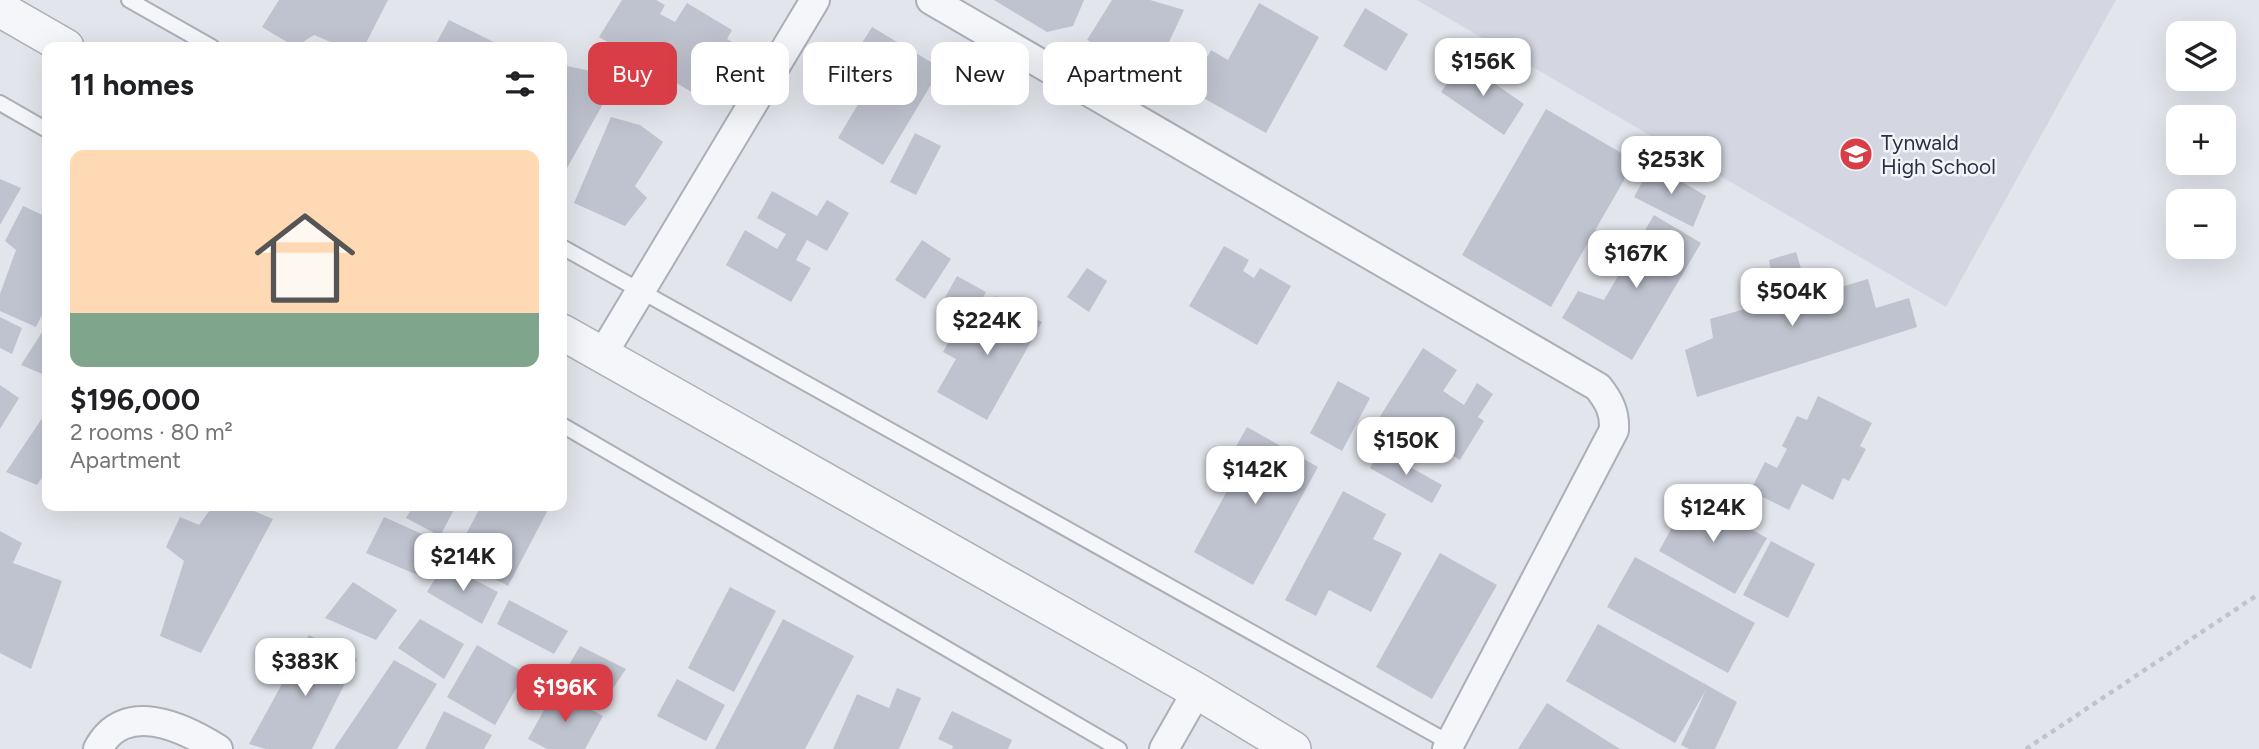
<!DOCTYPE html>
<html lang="en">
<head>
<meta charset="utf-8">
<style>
	:root { --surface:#fff; --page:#f6f6f6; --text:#202124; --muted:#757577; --line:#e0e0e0; --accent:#d93e47 }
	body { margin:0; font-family:Figtree,sans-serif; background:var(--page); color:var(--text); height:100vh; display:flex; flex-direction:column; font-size:26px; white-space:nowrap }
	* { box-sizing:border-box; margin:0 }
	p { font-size:23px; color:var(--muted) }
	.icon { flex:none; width:38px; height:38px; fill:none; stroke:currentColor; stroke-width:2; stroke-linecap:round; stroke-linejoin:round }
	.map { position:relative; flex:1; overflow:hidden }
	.panel { position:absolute; left:42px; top:42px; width:525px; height:469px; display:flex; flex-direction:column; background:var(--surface); border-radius:14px; box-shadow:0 7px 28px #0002 }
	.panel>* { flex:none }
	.hud { position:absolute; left:588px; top:42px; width:665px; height:63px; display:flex; gap:14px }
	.buttons { position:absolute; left:2166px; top:21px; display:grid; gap:14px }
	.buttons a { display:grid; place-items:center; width:70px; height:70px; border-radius:14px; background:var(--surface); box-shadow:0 7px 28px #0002; font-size:35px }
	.price { position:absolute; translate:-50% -60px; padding:0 16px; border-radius:14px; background:#fff; color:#222; font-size:23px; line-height:46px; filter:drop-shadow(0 2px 4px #0008) }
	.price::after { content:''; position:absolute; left:50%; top:42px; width:21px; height:16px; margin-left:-10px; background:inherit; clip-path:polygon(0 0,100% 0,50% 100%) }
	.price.on { background:var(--accent); color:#fff }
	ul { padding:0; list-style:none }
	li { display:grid; align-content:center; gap:14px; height:371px; padding:0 28px }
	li+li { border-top:2px solid var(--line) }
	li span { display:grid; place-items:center; height:217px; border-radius:14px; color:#555 }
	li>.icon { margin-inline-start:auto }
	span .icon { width:126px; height:126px; fill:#fffc; stroke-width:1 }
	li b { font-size:30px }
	h2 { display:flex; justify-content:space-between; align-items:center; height:84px; padding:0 28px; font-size:30px }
	.chip { padding:0 24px; border-radius:14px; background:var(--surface); box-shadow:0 7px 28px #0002; font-size:24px; line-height:63px }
	.chip.on { background:var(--accent); color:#fff }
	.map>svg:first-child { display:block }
</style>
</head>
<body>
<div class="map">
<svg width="2259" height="749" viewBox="0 0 2259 749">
	<rect width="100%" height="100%" fill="#e2e5eb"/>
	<path fill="#d4d7e1" d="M1417 0H2116L1946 307Z"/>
	<g fill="#bfc3cf">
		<path d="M279 0H388L364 47H342L314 35 295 47 262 27Z"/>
		<path d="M622 0H656L665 5 660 14 675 22 687 3 732 30 727 39 736 44 718 73 710 68 695 94 599 37Z"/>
		<path d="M994 0H1084L1073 26 1047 32Z"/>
		<path d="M1112 0H1150L1184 10 1154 74 1087 40Z"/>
		<path d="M1259 3 1319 37 1266 133 1189 90 1211 50 1228 60Z"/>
		<path d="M1365 8 1408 34 1386 71 1343 46Z"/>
		<path d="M449 20 500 45 499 47H434Z"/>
		<path d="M872 27 941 68 883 165 838 138 873 79 849 64Z"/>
		<path d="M1462 61 1524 104 1504 135 1441 92Z"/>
		<path d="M567 66 595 72 613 86 562 177V74Z"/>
		<path d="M1546 109 1635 161 1551 307 1462 255Z"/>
		<path d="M611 117 640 125 663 142 635 186 647 198 625 226 574 203Z"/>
		<path d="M915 133 941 146 916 195 890 182Z"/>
		<path d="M1652 164 1706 196 1693 227 1634 197Z"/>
		<path d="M0 179 21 188 0 225Z"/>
		<path d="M772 191 817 216 827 200 849 213 827 251 807 240 796 260 811 268 791 302 726 265 745 230 777 249 786 234 757 218Z"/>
		<path d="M23 206 47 217V305L36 327 0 311V294L16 250 5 241Z"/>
		<path d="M1654 215 1701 243 1632 360 1562 318 1578 291 1604 300Z"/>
		<path d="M922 240 951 259 925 299 895 280Z"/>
		<path d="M1224 246 1249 260 1243 271 1254 278 1260 268 1291 286 1257 345 1189 306Z"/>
		<path d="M1796 252 1807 288 1839 280 1841 287 1868 279 1876 308 1909 298 1917 327 1697 397 1685 350 1713 338 1710 319 1766 303 1756 274 1771 270 1769 260Z"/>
		<path d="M1087 268 1107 281 1089 312 1067 297Z"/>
		<path d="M957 276 986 292 968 324 939 308Z"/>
		<path d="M995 296 1042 322 987 420 937 392 956 359 943 352 958 324 974 333Z"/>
		<path d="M0 317 22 328 12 354 0 348Z"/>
		<path d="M44 329 47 331V376L21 365Z"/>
		<path d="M1423 348 1457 370 1443 391 1464 405 1477 383 1493 394 1478 417 1484 421 1460 460 1411 429 1402 443 1374 426Z"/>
		<path d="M1338 381 1370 398 1342 451 1310 433Z"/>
		<path d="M0 385 19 398 0 429Z"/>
		<path d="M1818 396 1872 423 1860 446 1866 449 1849 481 1843 478 1833 500 1802 484 1789 510 1750 491 1765 462 1777 468 1787 449 1782 446 1797 416 1807 420Z"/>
		<path d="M47 411V470L37 485 6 472Z"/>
		<path d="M1247 427 1318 467 1253 585 1194 552 1241 465 1229 459Z"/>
		<path d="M1380 450 1442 485 1432 503 1370 468Z"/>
		<path d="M1343 491 1386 514 1373 539 1402 553 1371 612 1329 590 1316 616 1285 600Z"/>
		<path d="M1690 495 1767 538 1735 594 1659 551Z"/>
		<path d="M213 506H242L273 519 201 653 160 636 184 561 166 547 180 517 199 525Z"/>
		<path d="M413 506H456L440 536 406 518Z"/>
		<path d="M481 506H550L508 586 454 557Z"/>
		<path d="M384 517 433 539 420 576 366 553Z"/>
		<path d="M0 531 22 543 13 563 62 581 31 669 0 653Z"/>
		<path d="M1771 541 1815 564 1788 618 1743 595Z"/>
		<path d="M1440 553 1497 585 1432 699 1376 667Z"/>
		<path d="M1635 557 1755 623 1728 673 1607 607Z"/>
		<path d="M444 564 498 592 482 624 427 592Z"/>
		<path d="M353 582 397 610 376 640 325 618Z"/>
		<path d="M730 587 776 611 734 692 688 668Z"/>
		<path d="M509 600 568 631 554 654 497 624Z"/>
		<path d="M420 619 464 644 444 679 398 648Z"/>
		<path d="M783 619 854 656 805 749H715Z"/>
		<path d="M1598 624 1737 702 1715 749H1689L1681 745 1706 690 1675 743 1566 681Z"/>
		<path d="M309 635 357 659 312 749H266L249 744Z"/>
		<path d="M477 645 525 673 495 725 447 697Z"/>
		<path d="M580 646 626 669 613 688 569 665Z"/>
		<path d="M394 660 437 684 397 749H334Z"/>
		<path d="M677 679 725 705 706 741 657 716Z"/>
		<path d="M897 688 921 698 899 749H833L857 694 889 708Z"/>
		<path d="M555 690 603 716 585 749H547L528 739Z"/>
		<path d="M1547 703 1620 749H1518Z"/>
		<path d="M444 711 492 735 484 749H425Z"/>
		<path d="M952 711 1012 740 1008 749H952L953 746 938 739Z"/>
	</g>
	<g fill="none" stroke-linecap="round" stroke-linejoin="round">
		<defs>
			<g id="service">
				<path d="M129 0 212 47"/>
				<path d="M0 103 47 130"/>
				<path d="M562 247 1450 743"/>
				<path d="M562 425 1119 749"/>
			</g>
			<g id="minor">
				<path d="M931 0 1598 387C1609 401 1615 412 1614 430L1447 749"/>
				<path d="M602 355 815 0"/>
				<path d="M98 749C124 699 183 727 218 749"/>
				<path d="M1164 749 1197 691"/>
			</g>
			<g id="tertiary">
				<path d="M0 9 66 47"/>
				<path d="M562 332 1197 691 1293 749"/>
			</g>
		</defs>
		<use href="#service" stroke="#aaafb9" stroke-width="18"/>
		<use href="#minor" stroke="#aaafb9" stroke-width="32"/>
		<use href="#tertiary" stroke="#aaafb9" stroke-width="38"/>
		<path stroke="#c0c3ca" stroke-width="4.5" stroke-dasharray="5 5" stroke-linecap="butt" d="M2026 749 2259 594"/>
		<use href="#service" stroke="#f5f6f9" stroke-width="14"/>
		<use href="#minor" stroke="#f5f6f9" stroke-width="28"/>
		<use href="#tertiary" stroke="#f5f6f9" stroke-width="35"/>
	</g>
	<defs>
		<symbol id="school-disc" viewBox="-11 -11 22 22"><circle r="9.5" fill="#d93e47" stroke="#f2f4f8"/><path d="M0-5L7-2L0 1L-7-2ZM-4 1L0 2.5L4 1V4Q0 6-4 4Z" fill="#fff"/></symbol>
	</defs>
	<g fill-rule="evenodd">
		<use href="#school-disc" x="1837" y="135" width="38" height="38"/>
	</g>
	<g text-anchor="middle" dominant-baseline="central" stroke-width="5" stroke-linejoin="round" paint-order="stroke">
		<g font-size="21" fill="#283045" stroke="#f2f4f8" text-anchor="start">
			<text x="1881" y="142">Tynwald<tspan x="1881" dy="24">High School</tspan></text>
		</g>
	</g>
</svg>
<div class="buttons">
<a><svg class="icon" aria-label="layers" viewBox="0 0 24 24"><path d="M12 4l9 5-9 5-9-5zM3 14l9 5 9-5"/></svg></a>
<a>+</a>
<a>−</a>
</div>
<b class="price" style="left:1483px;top:98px">$156K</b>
<b class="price" style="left:1671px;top:196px">$253K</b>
<b class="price" style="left:1636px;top:290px">$167K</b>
<b class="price" style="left:1792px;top:328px">$504K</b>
<b class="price" style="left:987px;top:357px">$224K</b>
<b class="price" style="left:1406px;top:477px">$150K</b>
<b class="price" style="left:1255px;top:506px">$142K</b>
<b class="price" style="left:1713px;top:544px">$124K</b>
<b class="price" style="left:463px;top:593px">$214K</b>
<b class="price" style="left:305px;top:698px">$383K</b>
<b class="price on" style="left:565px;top:724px">$196K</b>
<div class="hud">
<a class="chip on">Buy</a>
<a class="chip">Rent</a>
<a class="chip">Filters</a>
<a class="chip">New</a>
<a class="chip">Apartment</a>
</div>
<section class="panel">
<h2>11 homes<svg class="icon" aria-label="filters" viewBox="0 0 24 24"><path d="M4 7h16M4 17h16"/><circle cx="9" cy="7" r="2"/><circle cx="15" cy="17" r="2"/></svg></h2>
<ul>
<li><span style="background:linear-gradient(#ffd9b3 75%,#7fa58c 0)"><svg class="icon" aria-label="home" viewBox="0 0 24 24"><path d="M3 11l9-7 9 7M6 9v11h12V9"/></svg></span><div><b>$196,000</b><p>2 rooms · 80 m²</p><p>Apartment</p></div></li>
</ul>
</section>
</div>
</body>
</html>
